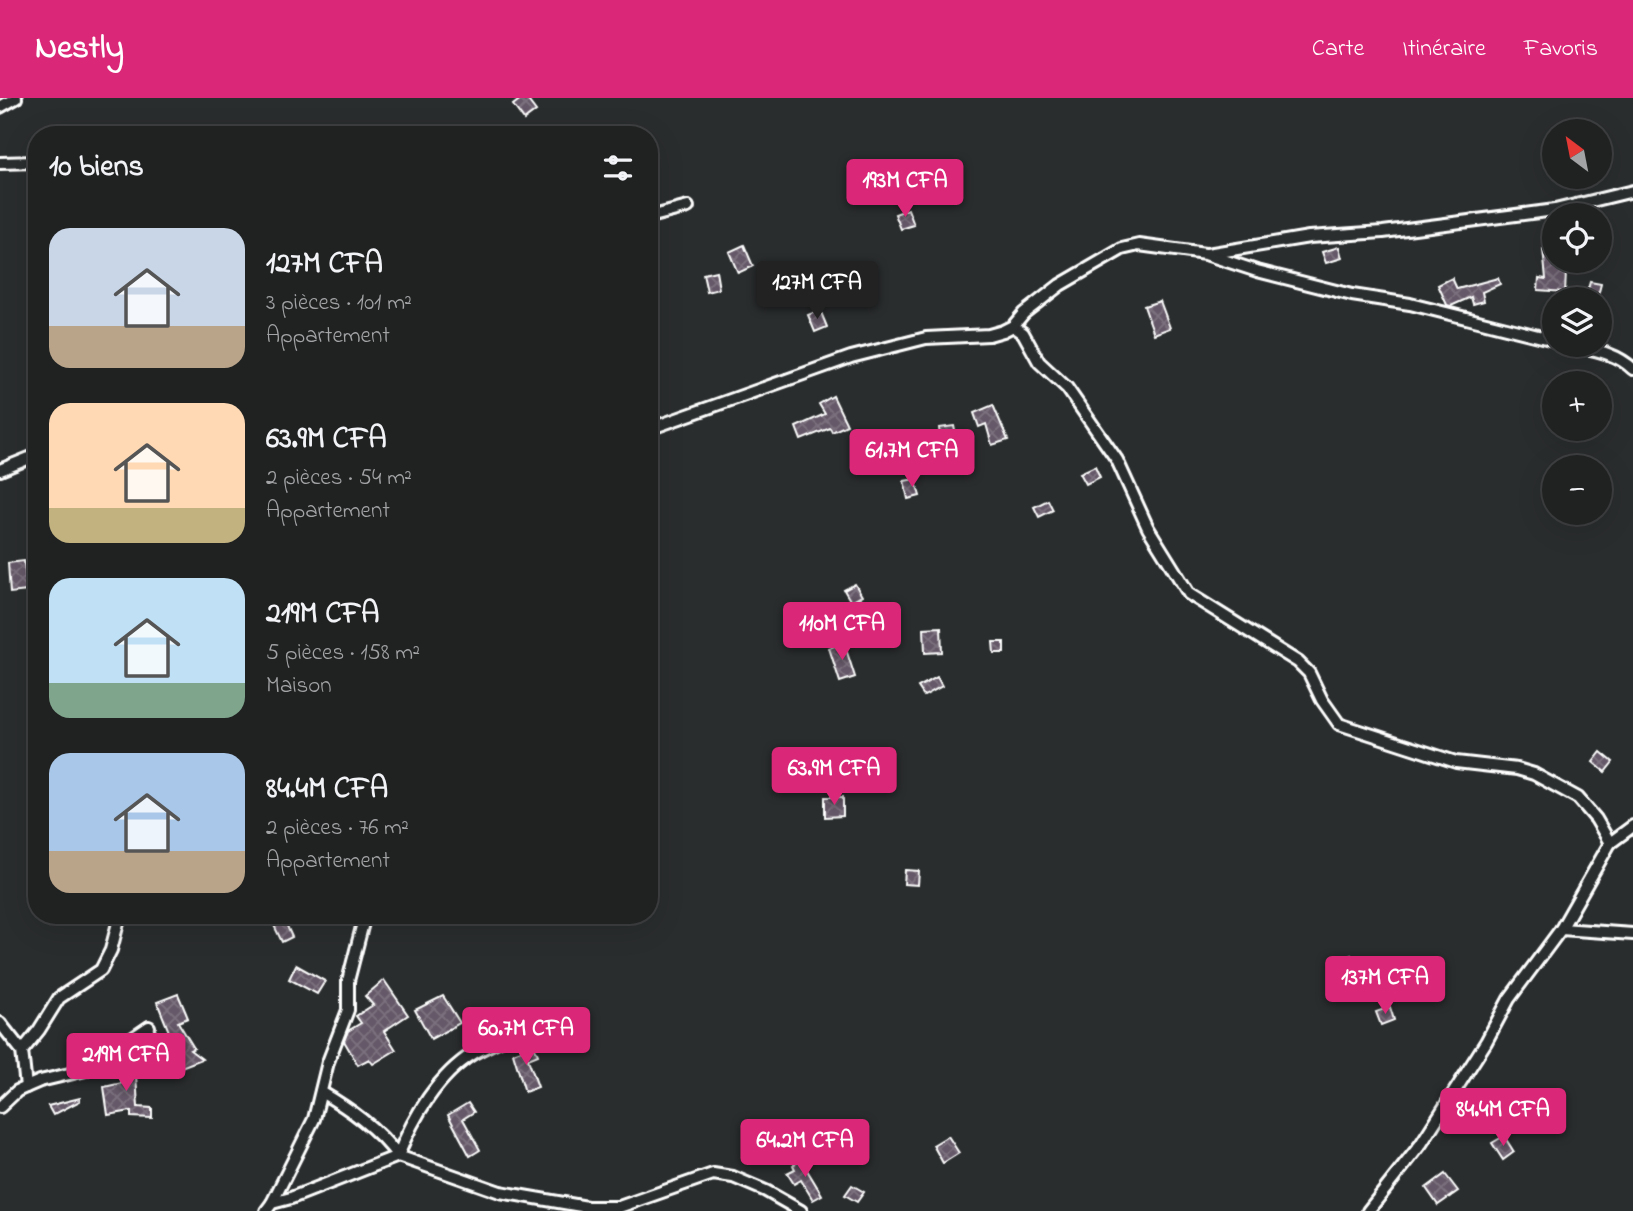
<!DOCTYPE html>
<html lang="fr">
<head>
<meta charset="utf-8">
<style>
	:root { --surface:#202222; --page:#282a2a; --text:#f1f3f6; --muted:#a2a4a5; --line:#3d3f40; --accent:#db2777 }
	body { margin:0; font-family:"Indie Flower",sans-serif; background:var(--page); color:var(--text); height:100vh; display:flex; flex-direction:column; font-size:26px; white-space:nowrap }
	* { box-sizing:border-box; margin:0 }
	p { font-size:23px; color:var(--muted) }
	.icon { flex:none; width:38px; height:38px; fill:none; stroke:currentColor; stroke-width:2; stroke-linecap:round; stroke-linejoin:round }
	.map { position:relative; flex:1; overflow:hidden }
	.drawer { position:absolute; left:28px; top:28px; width:630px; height:798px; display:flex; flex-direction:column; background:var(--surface); border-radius:28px; box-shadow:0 7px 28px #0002,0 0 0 2px var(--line) }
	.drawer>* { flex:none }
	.needle { width:46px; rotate:328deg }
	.tools { position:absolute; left:1542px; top:21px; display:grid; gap:14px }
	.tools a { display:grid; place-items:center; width:70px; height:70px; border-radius:50%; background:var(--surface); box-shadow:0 7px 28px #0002,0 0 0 2px var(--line); font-size:35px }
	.price { position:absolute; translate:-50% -60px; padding:0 16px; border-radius:7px; background:var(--accent); color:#fff; font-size:23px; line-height:46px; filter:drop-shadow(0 2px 4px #0008) }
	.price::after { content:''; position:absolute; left:50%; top:42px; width:21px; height:16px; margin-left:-10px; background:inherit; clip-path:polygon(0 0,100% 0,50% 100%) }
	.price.selected { background:#222; color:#fff }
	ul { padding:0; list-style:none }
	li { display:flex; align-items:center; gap:21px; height:175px; padding:0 21px }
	li span { display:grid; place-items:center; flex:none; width:196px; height:140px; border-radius:21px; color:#555 }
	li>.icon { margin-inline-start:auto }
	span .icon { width:84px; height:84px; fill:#fffc; stroke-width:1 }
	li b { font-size:30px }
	h2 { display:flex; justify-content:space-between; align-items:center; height:84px; padding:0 21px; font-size:30px }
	header { display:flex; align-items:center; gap:42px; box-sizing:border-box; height:98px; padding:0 35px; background:var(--accent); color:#fff }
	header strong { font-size:33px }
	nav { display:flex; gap:38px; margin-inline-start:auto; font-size:24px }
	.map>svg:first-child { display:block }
</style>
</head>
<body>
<header>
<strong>Nestly</strong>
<nav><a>Carte</a><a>Itinéraire</a><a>Favoris</a></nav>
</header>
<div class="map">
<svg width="1633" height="1113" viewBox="0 0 1633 1113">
	<defs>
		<pattern id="building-cross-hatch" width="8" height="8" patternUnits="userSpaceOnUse" patternTransform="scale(1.75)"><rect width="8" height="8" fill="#655968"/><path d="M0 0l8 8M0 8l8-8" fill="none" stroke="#7c727f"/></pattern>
	</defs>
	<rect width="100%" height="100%" fill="#2a2d2e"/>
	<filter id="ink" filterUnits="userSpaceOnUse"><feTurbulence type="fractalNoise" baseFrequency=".0143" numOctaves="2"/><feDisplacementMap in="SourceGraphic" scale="14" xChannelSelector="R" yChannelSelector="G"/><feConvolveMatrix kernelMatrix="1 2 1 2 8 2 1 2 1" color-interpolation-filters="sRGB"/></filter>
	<g filter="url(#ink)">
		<g fill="url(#building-cross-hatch)" stroke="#fff" stroke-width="2">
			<path d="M522 0H526L536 13 524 22 513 7Z"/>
			<path d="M908 111 914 127 901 131 895 116Z"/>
			<path d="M744 147 753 168 738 175 729 154Z"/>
			<path d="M1339 149 1342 160 1326 165 1322 154Z"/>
			<path d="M1554 149V163H1573L1574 174 1566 175 1565 194 1538 192 1539 180 1546 181 1543 151Z"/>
			<path d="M716 173 719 191 707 194 703 176Z"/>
			<path d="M1452 180 1457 191 1498 180 1500 186 1482 194 1484 203 1473 206 1471 199 1451 208 1447 207 1438 187Z"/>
			<path d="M1590 184 1601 186 1597 201H1585Z"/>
			<path d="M1160 203 1170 230 1154 236 1144 208Z"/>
			<path d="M820 212 827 229 815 234 808 217Z"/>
			<path d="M833 298 847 327 832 334 830 330 801 342 796 329 825 316 819 306Z"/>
			<path d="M993 307 1008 342 992 347 986 326 979 329 974 315Z"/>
			<path d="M954 328 957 343 941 346 939 330Z"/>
			<path d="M1095 368 1100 379 1086 386 1080 375Z"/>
			<path d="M915 381 920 398 908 401 904 383Z"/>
			<path d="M1048 402 1053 412 1039 419 1034 409Z"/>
			<path d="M24 463 27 493 10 495 8 465Z"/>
			<path d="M855 486 862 498 851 504 844 492Z"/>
			<path d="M941 529 942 554 925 555 924 530Z"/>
			<path d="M993 544H1004V555H994Z"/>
			<path d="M844 545 855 579 840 584 829 550Z"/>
			<path d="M937 579 942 588 924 598 918 589Z"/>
			<path d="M1601 654 1613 664 1605 674 1593 664Z"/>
			<path d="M825 699H843V718L825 719Z"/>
			<path d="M905 772 919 773 918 787 904 786Z"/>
			<path d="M269 817H282L292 839 282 844Z"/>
			<path d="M1351 857 1360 874 1347 881 1338 864Z"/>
			<path d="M296 867 325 883 317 896 289 881Z"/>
			<path d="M384 882 408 917 384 933 396 952 373 966 369 961 358 967 344 943 348 933 361 925 356 918 373 907 365 898Z"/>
			<path d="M178 896 188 920 178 924 194 950 190 952 202 961 176 971 171 958 144 963 142 953 174 946 157 904Z"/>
			<path d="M443 898 460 925 431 941 415 912Z"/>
			<path d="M1390 909 1394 922 1381 927 1376 914Z"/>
			<path d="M534 947 538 957 528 961 538 989 525 994 513 955Z"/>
			<path d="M134 960 139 975 136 976 138 1009 152 1010V1020L131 1019V1013L108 1017 104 989 122 985 116 966Z"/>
			<path d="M80 1000V1003L53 1017 48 1008Z"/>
			<path d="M468 1005 474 1014 463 1021 480 1052 470 1058 448 1017Z"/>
			<path d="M948 1038 959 1055 943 1065 933 1047Z"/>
			<path d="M1504 1038 1514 1054 1503 1062 1492 1045Z"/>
			<path d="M801 1062 822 1097 813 1102 801 1082 794 1086 787 1075 795 1071 793 1067Z"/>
			<path d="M1445 1076 1458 1093 1438 1107 1426 1090Z"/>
			<path d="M852 1087 864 1094 857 1104 845 1097Z"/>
		</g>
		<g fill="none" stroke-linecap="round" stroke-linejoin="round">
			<defs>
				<g id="minor">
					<path d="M0 9 16 0"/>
					<path d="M0 65 37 64"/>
					<path d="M649 119 688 109"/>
					<path d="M1207 156 1309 139 1383 134 1555 112 1633 93"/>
					<path d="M1013 228 1023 235 1039 264 1067 290 1117 362 1148 430 1189 496 1298 564 1309 575 1322 602 1339 626 1456 664 1517 671 1534 676 1578 700 1596 721 1610 745"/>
					<path d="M1573 247C1595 252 1616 255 1633 271"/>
					<path d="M649 331 851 259 926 240 989 237 1003 233 1013 228 1024 215 1060 187 1122 151 1139 147 1205 156 1257 173 1352 197 1410 206 1554 242"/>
					<path d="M0 372 37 357"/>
					<path d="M1561 831 1633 836"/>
					<path d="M0 925 22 953"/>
					<path d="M26 989 22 953 39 932 59 900 101 872 111 852 119 821 117 817"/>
					<path d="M321 994C350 1011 377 1030 398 1058"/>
					<path d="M0 1009 17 993 26 989 40 983 86 972 149 929"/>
					<path d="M398 1058C413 1019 438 977 474 955 490 946 507 939 523 932"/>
					<path d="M272 1105 314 1021 328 964 348 912V883L365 817"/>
					<path d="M266 1113 272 1105 291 1100 398 1058 500 1094 587 1109H619L713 1076 733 1079 766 1093 801 1113"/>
					<path d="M1368 1113 1421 1046 1486 944 1509 901 1561 831 1610 745 1633 728"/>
				</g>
			</defs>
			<use href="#minor" stroke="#fff" stroke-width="16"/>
			<use href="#minor" stroke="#2a2d2e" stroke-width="10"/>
		</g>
	</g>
</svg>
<div class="tools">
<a><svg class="needle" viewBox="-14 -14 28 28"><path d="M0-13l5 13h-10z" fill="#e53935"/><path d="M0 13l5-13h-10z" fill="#a2a4a5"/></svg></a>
<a><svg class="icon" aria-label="locate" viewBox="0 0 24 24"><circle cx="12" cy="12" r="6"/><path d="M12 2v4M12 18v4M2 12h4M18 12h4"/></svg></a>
<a><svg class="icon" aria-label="layers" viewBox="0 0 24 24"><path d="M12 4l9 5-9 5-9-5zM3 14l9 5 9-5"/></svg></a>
<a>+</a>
<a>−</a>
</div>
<b class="price" style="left:905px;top:121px">193M CFA</b>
<b class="price selected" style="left:817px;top:223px">127M CFA</b>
<b class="price" style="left:912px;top:391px">61.7M CFA</b>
<b class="price" style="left:842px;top:564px">110M CFA</b>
<b class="price" style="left:834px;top:709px">63.9M CFA</b>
<b class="price" style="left:1385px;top:918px">137M CFA</b>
<b class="price" style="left:526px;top:969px">60.7M CFA</b>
<b class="price" style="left:126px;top:995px">219M CFA</b>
<b class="price" style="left:1503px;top:1050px">84.4M CFA</b>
<b class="price" style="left:805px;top:1081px">64.2M CFA</b>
<section class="drawer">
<h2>10 biens<svg class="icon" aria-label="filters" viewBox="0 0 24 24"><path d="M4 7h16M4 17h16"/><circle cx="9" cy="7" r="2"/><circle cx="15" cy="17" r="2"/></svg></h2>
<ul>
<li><span style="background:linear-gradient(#c9d6e8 70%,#b9a48a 0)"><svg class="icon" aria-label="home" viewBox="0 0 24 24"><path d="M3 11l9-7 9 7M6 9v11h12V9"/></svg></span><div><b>127M CFA</b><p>3 pièces · 101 m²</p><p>Appartement</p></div></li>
<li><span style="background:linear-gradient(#ffd9b3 75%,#c2b280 0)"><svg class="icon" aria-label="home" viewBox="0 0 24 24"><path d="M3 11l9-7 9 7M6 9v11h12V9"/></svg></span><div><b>63.9M CFA</b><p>2 pièces · 54 m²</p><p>Appartement</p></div></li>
<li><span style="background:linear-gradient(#bfe0f5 75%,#7fa58c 0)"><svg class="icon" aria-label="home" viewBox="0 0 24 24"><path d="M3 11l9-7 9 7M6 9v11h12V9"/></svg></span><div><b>219M CFA</b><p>5 pièces · 158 m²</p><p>Maison</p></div></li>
<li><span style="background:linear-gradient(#a9c7e8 70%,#b9a48a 0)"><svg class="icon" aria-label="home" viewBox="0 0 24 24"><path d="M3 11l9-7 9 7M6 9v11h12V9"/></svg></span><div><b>84.4M CFA</b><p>2 pièces · 76 m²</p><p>Appartement</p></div></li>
</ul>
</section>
</div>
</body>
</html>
